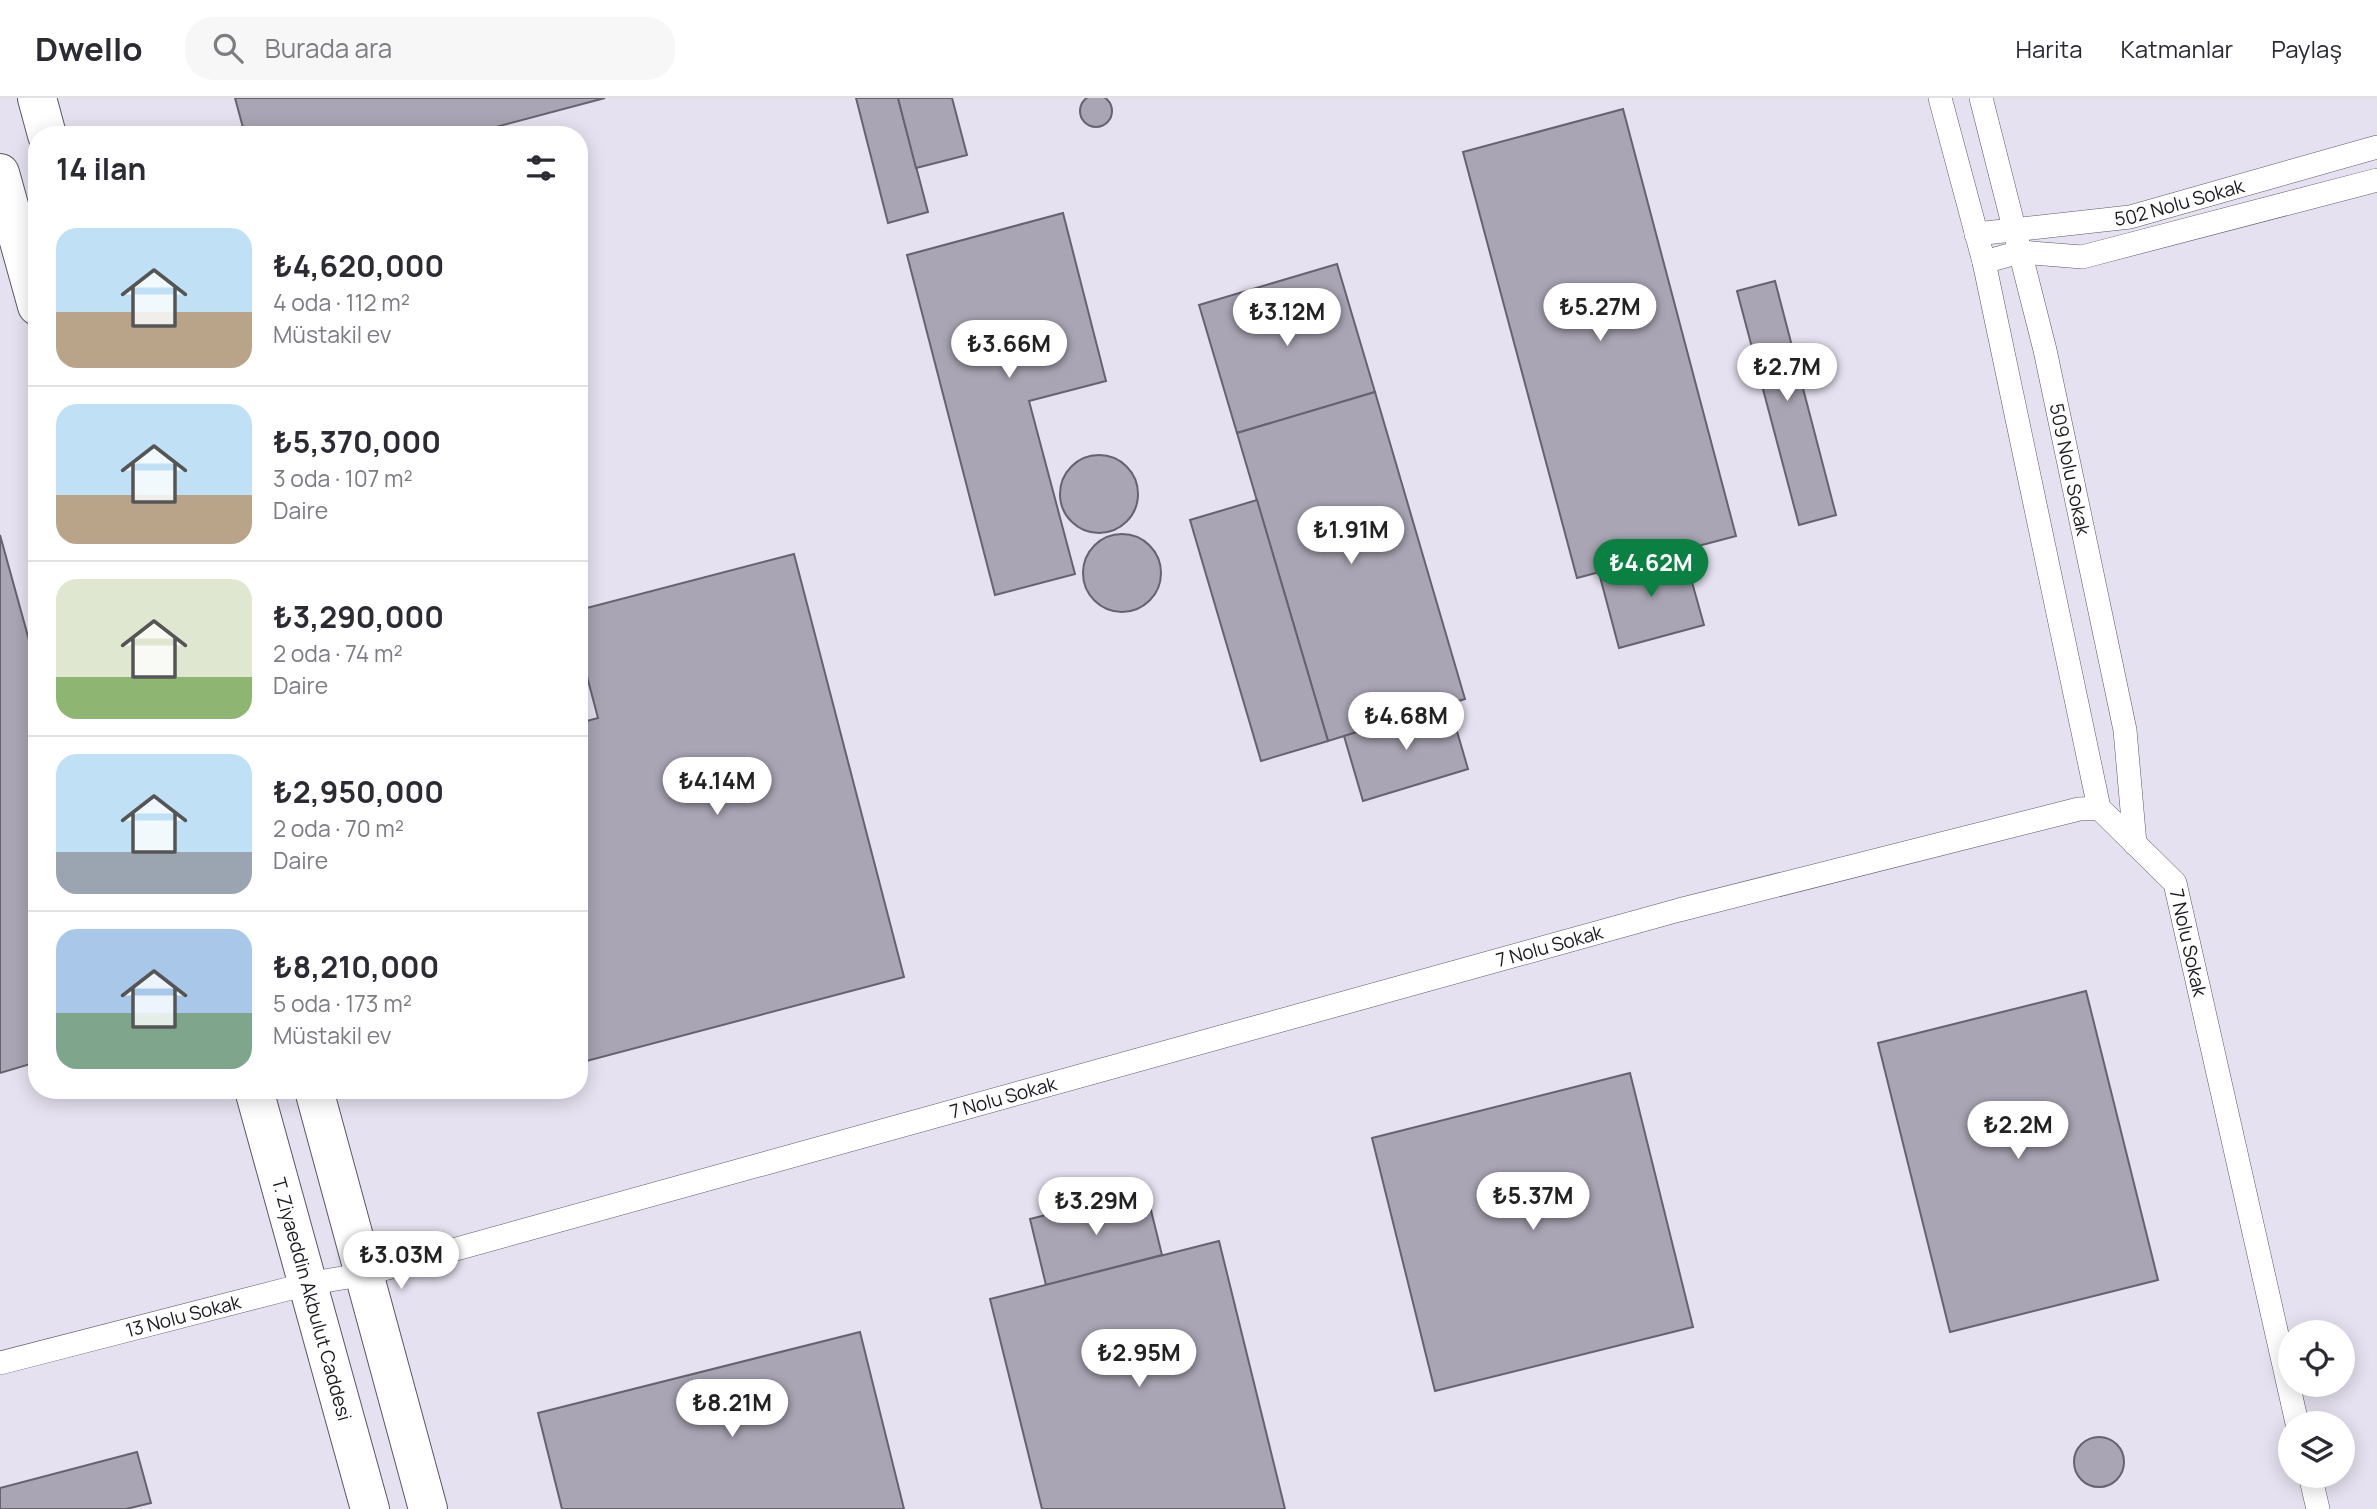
<!DOCTYPE html>
<html lang="tr">
<head>
<meta charset="utf-8">
<style>
	:root { --surface:#fff; --page:#f7f7f7; --text:#2b2b33; --muted:#7c7c81; --line:#e1e1e2; --accent:#0b8043 }
	body { margin:0; font-family:Manrope,sans-serif; background:var(--page); color:var(--text); height:100vh; display:flex; flex-direction:column; font-size:26px; white-space:nowrap }
	* { box-sizing:border-box; margin:0 }
	p { font-size:23px; color:var(--muted) }
	.icon { flex:none; width:38px; height:38px; fill:none; stroke:currentColor; stroke-width:2; stroke-linecap:round; stroke-linejoin:round }
	.map { position:relative; flex:1; overflow:hidden }
	.drawer { position:absolute; left:28px; top:28px; width:560px; height:973px; display:flex; flex-direction:column; background:var(--surface); border-radius:28px; box-shadow:0 4px 18px #0003 }
	.drawer>* { flex:none }
	.fabs { position:absolute; left:2278px; top:1222px; display:grid; gap:14px }
	.fabs a { display:grid; place-items:center; width:77px; height:77px; border-radius:50%; background:var(--surface); box-shadow:0 4px 18px #0003; font-size:35px }
	.price { position:absolute; translate:-50% -60px; padding:0 16px; border-radius:24px; background:#fff; color:#222; font-size:23px; line-height:46px; filter:drop-shadow(0 2px 4px #0008) }
	.price::after { content:''; position:absolute; left:50%; top:42px; width:21px; height:16px; margin-left:-10px; background:inherit; clip-path:polygon(0 0,100% 0,50% 100%) }
	.price.current { background:var(--accent); color:#fff }
	ul { padding:0; list-style:none }
	li { display:flex; align-items:center; gap:21px; height:175px; padding:0 28px }
	li+li { border-top:2px solid var(--line) }
	li span { display:grid; place-items:center; flex:none; width:196px; height:140px; border-radius:21px; color:#555 }
	li>.icon { margin-inline-start:auto }
	span .icon { width:84px; height:84px; fill:#fffc; stroke-width:1 }
	li b { font-size:30px }
	h2 { display:flex; justify-content:space-between; align-items:center; height:84px; padding:0 28px; font-size:30px }
	header { display:flex; align-items:center; gap:42px; box-sizing:border-box; height:98px; padding:0 35px; background:var(--surface); border-bottom:2px solid var(--line) }
	header strong { font-size:33px }
	nav { display:flex; gap:38px; margin-inline-start:auto; font-size:24px }
	.search { width:490px; height:63px; background:var(--page); display:flex; align-items:center; gap:18px; box-sizing:border-box; padding:0 24px; border-radius:28px; color:var(--muted); font-size:26px }
	.map>svg:first-child { display:block }
</style>
</head>
<body>
<header>
<strong>Dwello</strong>
<div class="search"><svg class="icon" aria-label="search" viewBox="0 0 24 24"><circle cx="10" cy="10" r="6"/><path d="M15 15l6 6"/></svg>Burada ara</div>
<nav><a>Harita</a><a>Katmanlar</a><a>Paylaş</a></nav>
</header>
<div class="map">
<svg width="2377" height="1411" viewBox="0 0 2377 1411">
	<rect width="100%" height="100%" fill="#e5e1f0"/>
	<g fill="#a9a5b4" stroke="#66626f" stroke-width="2">
		<circle cx="1096" cy="13" r="16"/>
		<path d="M235 0H605L466 37H245Z"/>
		<path d="M856 0H898L928 114 888 125Z"/>
		<path d="M898 0H952L967 57 916 70Z"/>
		<path d="M1623 11 1736 438 1577 480 1463 54Z"/>
		<path d="M1063 115 1106 283 1029 303 1075 476 995 497 907 157Z"/>
		<path d="M1337 166 1375 294 1237 335 1199 207Z"/>
		<path d="M1775 183 1836 417 1799 427 1737 193Z"/>
		<path d="M1375 294 1465 601 1328 643 1237 335Z"/>
		<circle cx="1099" cy="396" r="39"/>
		<path d="M1257 402 1328 643 1261 663 1190 422Z"/>
		<circle cx="1122" cy="475" r="39"/>
		<path d="M0 437 37 571V964L0 975Z"/>
		<path d="M1683 452 1704 527 1619 550 1599 475Z"/>
		<path d="M794 456 904 879 579 965V625L598 620 579 548V512Z"/>
		<path d="M1449 606 1468 671 1363 703 1344 638Z"/>
		<path d="M2086 893 2158 1182 1950 1234 1878 945Z"/>
		<path d="M1630 975 1693 1229 1435 1293 1372 1040Z"/>
		<path d="M1146 1092 1162 1157 1046 1187 1030 1121Z"/>
		<path d="M1219 1143 1285 1411H1042L990 1201Z"/>
		<path d="M860 1234 904 1411H562L538 1315Z"/>
		<circle cx="2099" cy="1364" r="25"/>
		<path d="M137 1354 151 1405 126 1411H0V1390Z"/>
	</g>
	<g fill="none" stroke-linecap="round" stroke-linejoin="round">
		<defs>
			<g id="lane">
				<path d="M1940 0 1984 164 2099 710"/>
				<path id="s1" d="M1981 0 2045 252 2125 632 2135 746"/>
				<path id="s2" d="M1976 136 2130 119 2377 49"/>
				<path d="M1984 164 2020 154 2082 159 2377 82"/>
				<path id="s3" d="M0 1265 307 1186 366 1176 1679 812 2079 711 2099 710 2175 785 2297 1325"/>
				<path d="M2310 1377 2318 1411"/>
			</g>
			<g id="secondary">
				<path d="M37 0 47 37"/>
				<path d="M0 75 37 208"/>
				<path id="s4" d="M254 992 370 1411"/>
				<path d="M314 992 428 1411"/>
			</g>
		</defs>
		<use href="#lane" stroke="#5b5865" stroke-width="24"/>
		<use href="#secondary" stroke="#5b5865" stroke-width="40"/>
		<use href="#lane" stroke="#fff" stroke-width="23"/>
		<use href="#secondary" stroke="#fff" stroke-width="38"/>
	</g>
	<g text-anchor="middle" dominant-baseline="central" stroke-width="6" stroke-linejoin="round" paint-order="stroke">
		<g font-size="19" fill="#1c1a1f" stroke="#f2eefe">
			<text stroke="none"><textPath href="#s2" startOffset="206">502 Nolu Sokak</textPath></text>
			<text stroke="none"><textPath href="#s1" startOffset="382">509 Nolu Sokak</textPath></text>
			<text stroke="none"><textPath href="#s3" startOffset="2340">7 Nolu Sokak</textPath></text>
			<text stroke="none"><textPath href="#s3" startOffset="1605">7 Nolu Sokak</textPath></text>
			<text stroke="none"><textPath href="#s3" startOffset="1038">7 Nolu Sokak</textPath></text>
			<text stroke="none"><textPath href="#s4" startOffset="217">T. Ziyaeddin Akbulut Caddesi</textPath></text>
			<text stroke="none"><textPath href="#s3" startOffset="189">13 Nolu Sokak</textPath></text>
		</g>
	</g>
</svg>
<div class="fabs">
<a><svg class="icon" aria-label="locate" viewBox="0 0 24 24"><circle cx="12" cy="12" r="6"/><path d="M12 2v4M12 18v4M2 12h4M18 12h4"/></svg></a>
<a><svg class="icon" aria-label="layers" viewBox="0 0 24 24"><path d="M12 4l9 5-9 5-9-5zM3 14l9 5 9-5"/></svg></a>
</div>
<b class="price" style="left:1600px;top:245px">₺5.27M</b>
<b class="price" style="left:1287px;top:250px">₺3.12M</b>
<b class="price" style="left:1009px;top:282px">₺3.66M</b>
<b class="price" style="left:1787px;top:305px">₺2.7M</b>
<b class="price" style="left:1351px;top:468px">₺1.91M</b>
<b class="price current" style="left:1651px;top:501px">₺4.62M</b>
<b class="price" style="left:1406px;top:654px">₺4.68M</b>
<b class="price" style="left:717px;top:719px">₺4.14M</b>
<b class="price" style="left:2018px;top:1063px">₺2.2M</b>
<b class="price" style="left:1533px;top:1134px">₺5.37M</b>
<b class="price" style="left:1096px;top:1139px">₺3.29M</b>
<b class="price" style="left:401px;top:1193px">₺3.03M</b>
<b class="price" style="left:1139px;top:1291px">₺2.95M</b>
<b class="price" style="left:732px;top:1341px">₺8.21M</b>
<section class="drawer">
<h2>14 ilan<svg class="icon" aria-label="filters" viewBox="0 0 24 24"><path d="M4 7h16M4 17h16"/><circle cx="9" cy="7" r="2"/><circle cx="15" cy="17" r="2"/></svg></h2>
<ul>
<li><span style="background:linear-gradient(#bfe0f5 60%,#b9a48a 0)"><svg class="icon" aria-label="home" viewBox="0 0 24 24"><path d="M3 11l9-7 9 7M6 9v11h12V9"/></svg></span><div><b>₺4,620,000</b><p>4 oda · 112 m²</p><p>Müstakil ev</p></div></li>
<li><span style="background:linear-gradient(#bfe0f5 65%,#b9a48a 0)"><svg class="icon" aria-label="home" viewBox="0 0 24 24"><path d="M3 11l9-7 9 7M6 9v11h12V9"/></svg></span><div><b>₺5,370,000</b><p>3 oda · 107 m²</p><p>Daire</p></div></li>
<li><span style="background:linear-gradient(#dfe7d0 70%,#8fb573 0)"><svg class="icon" aria-label="home" viewBox="0 0 24 24"><path d="M3 11l9-7 9 7M6 9v11h12V9"/></svg></span><div><b>₺3,290,000</b><p>2 oda · 74 m²</p><p>Daire</p></div></li>
<li><span style="background:linear-gradient(#bfe0f5 70%,#9aa5b1 0)"><svg class="icon" aria-label="home" viewBox="0 0 24 24"><path d="M3 11l9-7 9 7M6 9v11h12V9"/></svg></span><div><b>₺2,950,000</b><p>2 oda · 70 m²</p><p>Daire</p></div></li>
<li><span style="background:linear-gradient(#a9c7e8 60%,#7fa58c 0)"><svg class="icon" aria-label="home" viewBox="0 0 24 24"><path d="M3 11l9-7 9 7M6 9v11h12V9"/></svg></span><div><b>₺8,210,000</b><p>5 oda · 173 m²</p><p>Müstakil ev</p></div></li>
</ul>
</section>
</div>
</body>
</html>
